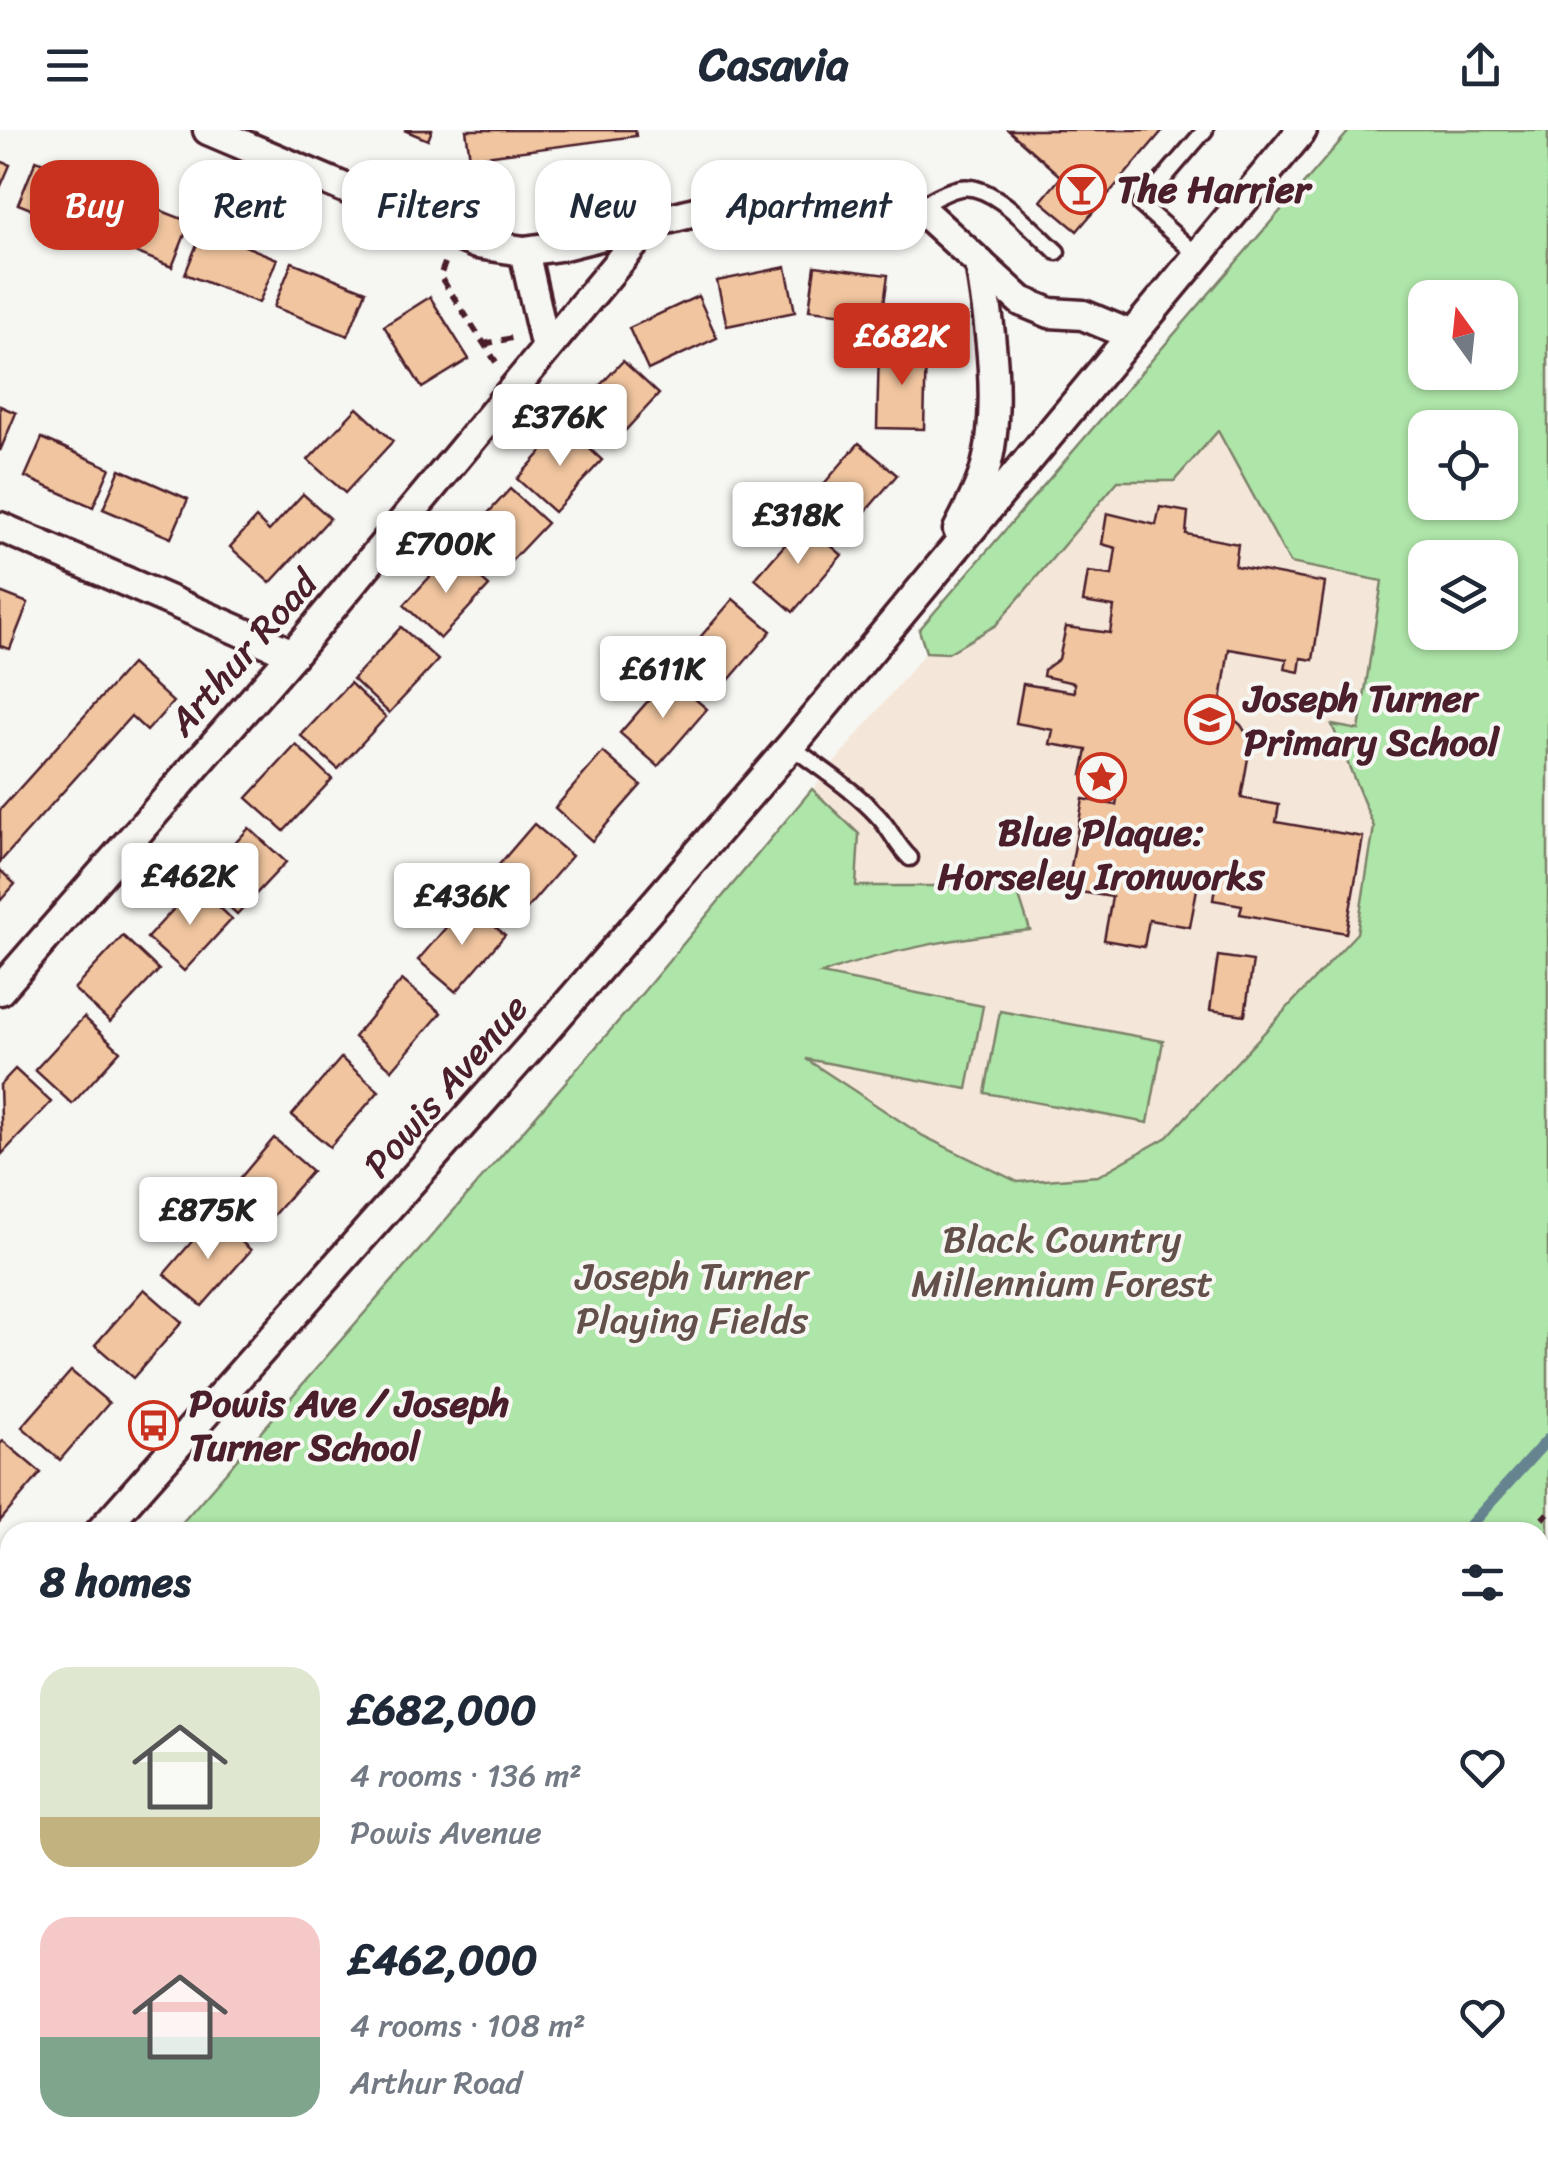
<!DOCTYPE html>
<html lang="en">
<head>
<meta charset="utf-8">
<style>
	:root { --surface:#fff; --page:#f6f6f7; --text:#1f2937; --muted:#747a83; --accent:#c8321e }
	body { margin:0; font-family:Sriracha,sans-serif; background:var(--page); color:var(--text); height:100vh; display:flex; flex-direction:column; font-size:38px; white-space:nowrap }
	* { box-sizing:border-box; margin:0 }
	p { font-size:32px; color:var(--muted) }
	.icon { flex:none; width:55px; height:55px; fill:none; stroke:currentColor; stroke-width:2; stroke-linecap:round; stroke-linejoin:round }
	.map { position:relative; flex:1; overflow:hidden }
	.sheet { position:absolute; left:0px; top:1392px; width:1550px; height:642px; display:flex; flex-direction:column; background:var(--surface); border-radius:30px 30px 0 0; box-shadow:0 2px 8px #0004 }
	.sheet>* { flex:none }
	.guide { position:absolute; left:30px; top:30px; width:1000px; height:90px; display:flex; gap:20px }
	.needle { width:65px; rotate:345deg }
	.fabs { position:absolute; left:1408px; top:150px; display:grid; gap:20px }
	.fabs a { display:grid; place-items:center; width:110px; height:110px; border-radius:20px; background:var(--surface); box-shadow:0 2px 8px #0004; font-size:50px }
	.price { position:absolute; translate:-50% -85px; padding:0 22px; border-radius:10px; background:#fff; color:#222; font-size:32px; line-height:65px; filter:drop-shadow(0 2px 5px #0008) }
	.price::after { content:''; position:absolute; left:50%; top:60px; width:30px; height:22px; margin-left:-15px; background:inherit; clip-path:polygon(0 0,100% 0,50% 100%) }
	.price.on { background:var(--accent); color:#fff }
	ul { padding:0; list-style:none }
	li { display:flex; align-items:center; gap:30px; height:250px; padding:0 40px }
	li span { display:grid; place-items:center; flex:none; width:280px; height:200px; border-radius:30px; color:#555 }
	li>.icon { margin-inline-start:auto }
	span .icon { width:120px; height:120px; fill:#fffc; stroke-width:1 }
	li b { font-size:42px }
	h2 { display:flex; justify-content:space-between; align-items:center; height:120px; padding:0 40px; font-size:42px }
	.tag { padding:0 35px; border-radius:30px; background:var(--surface); box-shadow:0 2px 8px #0004; font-size:35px; line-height:90px }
	.tag.on { background:var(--accent); color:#fff }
	header { display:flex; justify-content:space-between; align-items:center; height:130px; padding:0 40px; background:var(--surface); font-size:45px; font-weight:700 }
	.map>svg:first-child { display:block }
</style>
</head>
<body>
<header><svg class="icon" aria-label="menu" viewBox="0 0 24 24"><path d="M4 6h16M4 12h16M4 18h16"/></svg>Casavia<svg class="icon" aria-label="share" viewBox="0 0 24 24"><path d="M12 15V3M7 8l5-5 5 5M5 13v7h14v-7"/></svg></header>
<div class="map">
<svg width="1548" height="2033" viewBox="0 0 1548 2033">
	<rect width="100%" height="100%" fill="#f6f6f2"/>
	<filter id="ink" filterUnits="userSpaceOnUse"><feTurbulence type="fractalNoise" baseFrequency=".01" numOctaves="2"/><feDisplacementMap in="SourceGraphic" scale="20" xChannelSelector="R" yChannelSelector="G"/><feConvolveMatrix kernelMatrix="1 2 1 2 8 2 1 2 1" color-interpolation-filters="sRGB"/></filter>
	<g filter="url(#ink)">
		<g fill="#f4e7d9" fill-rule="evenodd">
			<path d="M1548 27V703L1058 1169 666 837 1018 410ZM1425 168H1500V242H1425ZM1425 298H1500V372H1425ZM1425 428H1500V502H1425Z"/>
			<path d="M1540 1896 1548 1905V2033H1437L1441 2025H1540Z"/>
		</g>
		<g fill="#aee5a8" stroke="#7c826a" stroke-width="2.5" fill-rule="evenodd">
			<path d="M1350 0H1548V1902L1540 1894V1402H174L629 879 812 659 859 704 856 756H952L1018 763 1030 800C958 808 889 819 821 844L983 876 967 959 806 929 923 1006 1018 1052 1098 1046 1167 1007 1357 803 1374 697 1332 595 1359 600 1382 451 1290 433 1218 301 1174 351H1118L996 495 948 523 926 522 919 500ZM1425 168H1500V242H1425ZM1425 298H1500V372H1425ZM1425 428H1500V502H1425Z"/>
			<path d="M1000 881 1163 911 1148 993 985 963Z"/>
			<path d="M905 2025H1441L1437 2033H917Z"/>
		</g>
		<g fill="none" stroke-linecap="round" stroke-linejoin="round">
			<g stroke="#65848f" stroke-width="11">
				<path d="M1464 1402 1548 1309"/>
				<path d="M869 2033 877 2025"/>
			</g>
		</g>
		<g fill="#f0c59f" stroke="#4a1f2b" stroke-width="2.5">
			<path d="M404 0H432L428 10Z"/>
			<path d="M466 0H635L636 6 470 28Z"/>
			<path d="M1008 0H1163L1077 101 1041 71 1061 47Z"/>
			<path d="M36 30 110 59 92 103 18 74Z"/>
			<path d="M0 31 10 35 0 58Z"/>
			<path d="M116 63 190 92 172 137 98 107Z"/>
			<path d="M203 99 277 129 259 173 185 144Z"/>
			<path d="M292 132 366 161 348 206 274 177Z"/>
			<path d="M815 136 888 145 882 188 809 180Z"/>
			<path d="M786 137 795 182 727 196 717 151Z"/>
			<path d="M698 166 717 208 648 240 629 198Z"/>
			<path d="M430 167 469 229 422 258 384 196Z"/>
			<path d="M879 218H926L924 299 877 298Z"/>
			<path d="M623 231 659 264 611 316 574 283Z"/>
			<path d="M0 276 16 283 0 321Z"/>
			<path d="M357 278 393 311 345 363 308 330Z"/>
			<path d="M565 296 602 330 554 382 517 349Z"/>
			<path d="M42 308 110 338 93 377 25 347Z"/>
			<path d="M859 313 897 345 848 402 810 370Z"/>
			<path d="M120 339 188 369 171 408 103 379Z"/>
			<path d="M510 359 547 393 498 445 462 412Z"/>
			<path d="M303 364 330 388 270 453 230 417 256 388 269 401Z"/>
			<path d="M1160 377 1188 382 1186 404 1238 414 1235 436 1325 453 1313 530 1301 528 1299 542 1285 539 1287 529 1229 519 1220 577 1241 595 1251 611 1241 668 1279 675 1276 692 1363 707 1346 803 1240 784 1242 775 1213 770 1216 751 1199 748 1190 797 1149 790 1144 817 1104 810 1112 767 1067 760 1083 669 1116 675 1120 652 1082 645 1087 620 1050 614 1053 600 1016 593 1023 554 1074 562V553L1043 546 1044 540 1059 529 1066 497 1110 503 1114 477 1083 472 1088 442 1112 445 1116 418 1102 414 1107 383 1156 395Z"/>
			<path d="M804 393 842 425 793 482 755 449Z"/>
			<path d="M452 423 489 456 440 509 404 475Z"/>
			<path d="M0 462 28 473 10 519 0 516Z"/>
			<path d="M733 469 771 501 722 558 684 526Z"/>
			<path d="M401 497 438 530 389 583 353 549Z"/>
			<path d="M131 534 173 572 147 601 131 586 0 732V680Z"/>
			<path d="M669 547 707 579 658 636 620 603Z"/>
			<path d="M350 553 386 587 338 639 301 606Z"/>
			<path d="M296 615 332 649 284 701 247 668Z"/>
			<path d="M603 622 641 655 592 711 555 678Z"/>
			<path d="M534 694 572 726 523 783 485 751Z"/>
			<path d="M249 698 286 732 237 784 201 751Z"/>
			<path d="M0 740 15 754 0 771Z"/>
			<path d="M196 755 232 789 184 841 147 808Z"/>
			<path d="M467 773 505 805 456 862 418 830Z"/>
			<path d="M123 806 159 840 110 892 74 859Z"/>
			<path d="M1218 826 1253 831 1245 885 1210 880Z"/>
			<path d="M402 850 441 883 392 940 354 907Z"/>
			<path d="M84 887 120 921 72 974 35 940Z"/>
			<path d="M341 928 379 961 330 1017 292 985Z"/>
			<path d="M15 939 51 972 2 1024 0 955Z"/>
			<path d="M274 1008 312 1041 263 1097 226 1065Z"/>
			<path d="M213 1087 251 1120 202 1176 164 1144Z"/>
			<path d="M144 1159 182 1192 133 1248 95 1215Z"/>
			<path d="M71 1241 109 1273 60 1330 22 1297Z"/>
			<path d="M3 1311 41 1343 0 1391V1314Z"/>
			<path d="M10 1706V1735L0 1730Z"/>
			<path d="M0 1868 10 1873V1933L0 1928Z"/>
			<path d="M182 2025H220L216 2033H199Z"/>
		</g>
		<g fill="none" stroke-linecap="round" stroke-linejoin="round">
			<defs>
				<g id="service">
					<path d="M916 78C930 71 944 61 960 58 993 52 1033 101 1057 122"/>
					<path d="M1197 125 1141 75 1205 0"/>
					<path d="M791 616C819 638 852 658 877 685 890 698 896 715 910 728"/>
				</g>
				<g id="minor">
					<path d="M208 0 477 114 524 121 560 116 695 82 812 65 893 68 928 86 1021 171 1050 183 1083 185 1131 205"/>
					<path d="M524 121 546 219"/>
					<path d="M0 397 293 524"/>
					<path d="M958 400C967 382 978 363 984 343 1003 283 990 194 980 133"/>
					<path d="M0 860 293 524 652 92"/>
					<path d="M100 1402 535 912 791 616 1302 0"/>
					<path d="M0 1516 10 1504"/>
					<path d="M0 1815 10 1819"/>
					<path d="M388 2025 415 2033"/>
					<path d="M306 2033 307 2025"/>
					<path d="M541 2033 545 2025"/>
				</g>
			</defs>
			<use href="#service" stroke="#4a1f2b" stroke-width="21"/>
			<use href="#minor" stroke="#4a1f2b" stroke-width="35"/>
			<g stroke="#4a1f2b" stroke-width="6" stroke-dasharray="10 8" stroke-linecap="butt">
				<path d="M445 133 440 146 496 232"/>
				<path d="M484 214 512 208"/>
				<path d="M1530 1402 1548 1383"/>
				<path d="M940 2033 948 2025"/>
			</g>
			<use href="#service" stroke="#f6f6f2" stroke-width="14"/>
			<use href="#minor" stroke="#f6f6f2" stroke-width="28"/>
		</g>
	</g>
	<defs>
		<symbol id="bar-ring" viewBox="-11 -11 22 22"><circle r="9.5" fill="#f6f6f2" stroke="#c8321e" stroke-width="1.5"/><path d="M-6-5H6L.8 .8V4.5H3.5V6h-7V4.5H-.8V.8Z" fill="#c8321e"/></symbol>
		<symbol id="school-ring" viewBox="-11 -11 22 22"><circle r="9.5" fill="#f6f6f2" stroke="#c8321e" stroke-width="1.5"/><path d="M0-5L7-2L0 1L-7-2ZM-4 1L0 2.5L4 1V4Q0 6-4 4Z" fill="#c8321e"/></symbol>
		<symbol id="sight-ring" viewBox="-11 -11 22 22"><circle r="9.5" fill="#f6f6f2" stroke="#c8321e" stroke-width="1.5"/><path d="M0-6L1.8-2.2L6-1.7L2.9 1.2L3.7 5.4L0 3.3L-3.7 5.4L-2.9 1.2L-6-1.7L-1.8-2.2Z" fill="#c8321e"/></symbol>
		<symbol id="bus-ring" viewBox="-11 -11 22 22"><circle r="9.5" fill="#f6f6f2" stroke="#c8321e" stroke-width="1.5"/><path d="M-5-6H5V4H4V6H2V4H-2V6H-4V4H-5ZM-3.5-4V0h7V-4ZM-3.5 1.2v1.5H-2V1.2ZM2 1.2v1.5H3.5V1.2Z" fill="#c8321e"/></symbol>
	</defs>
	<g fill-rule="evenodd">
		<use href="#bar-ring" x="1054" y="32" width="55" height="55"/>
		<use href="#school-ring" x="1182" y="562" width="55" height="55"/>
		<use href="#sight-ring" x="1074" y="620" width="55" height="55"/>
		<use href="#bus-ring" x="126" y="1268" width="55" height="55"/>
	</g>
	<g text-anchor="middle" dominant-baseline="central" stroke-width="8" stroke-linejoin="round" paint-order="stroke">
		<g font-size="38" font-weight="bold" fill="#4a1f2b" stroke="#f6f6f2" text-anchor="start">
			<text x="1117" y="59">The Harrier</text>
			<text x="1244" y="568">Joseph Turner<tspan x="1244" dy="44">Primary School</tspan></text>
			<text x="1101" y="702" text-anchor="middle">Blue Plaque:<tspan x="1101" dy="44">Horseley Ironworks</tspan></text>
			<text x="189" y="1273">Powis Ave / Joseph<tspan x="189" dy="44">Turner School</tspan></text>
		</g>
		<g font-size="38" fill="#4a1f2b" stroke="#f6f6f2">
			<text transform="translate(243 523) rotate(-49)">Arthur Road</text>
			<text transform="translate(446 956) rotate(-49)">Powis Avenue</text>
		</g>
		<g font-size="38" fill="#63504a" stroke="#f6f6f2">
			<text x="1062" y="1109">Black Country<tspan x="1062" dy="44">Millennium Forest</tspan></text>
			<text x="692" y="1146">Joseph Turner<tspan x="692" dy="44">Playing Fields</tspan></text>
		</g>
	</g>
</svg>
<div class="fabs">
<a><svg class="needle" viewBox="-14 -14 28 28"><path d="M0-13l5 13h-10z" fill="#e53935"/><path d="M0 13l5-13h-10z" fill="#747a83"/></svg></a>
<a><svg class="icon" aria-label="locate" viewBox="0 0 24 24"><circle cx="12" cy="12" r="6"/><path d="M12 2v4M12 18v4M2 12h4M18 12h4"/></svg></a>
<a><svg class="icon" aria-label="layers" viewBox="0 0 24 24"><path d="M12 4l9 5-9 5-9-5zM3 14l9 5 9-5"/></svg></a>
</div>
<b class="price on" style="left:902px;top:258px">£682K</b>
<b class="price" style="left:560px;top:339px">£376K</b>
<b class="price" style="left:798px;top:437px">£318K</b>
<b class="price" style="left:446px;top:466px">£700K</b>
<b class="price" style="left:663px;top:591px">£611K</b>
<b class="price" style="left:190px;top:798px">£462K</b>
<b class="price" style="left:462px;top:818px">£436K</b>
<b class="price" style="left:208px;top:1132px">£875K</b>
<div class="guide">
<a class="tag on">Buy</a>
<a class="tag">Rent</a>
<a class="tag">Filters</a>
<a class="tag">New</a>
<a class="tag">Apartment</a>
</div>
<section class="sheet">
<h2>8 homes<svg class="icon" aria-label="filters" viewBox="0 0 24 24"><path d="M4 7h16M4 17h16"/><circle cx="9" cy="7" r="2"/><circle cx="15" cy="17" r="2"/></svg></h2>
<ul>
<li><span style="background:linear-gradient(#dfe7d0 75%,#c2b280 0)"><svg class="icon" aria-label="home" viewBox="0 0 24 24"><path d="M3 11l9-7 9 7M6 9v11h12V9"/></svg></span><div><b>£682,000</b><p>4 rooms · 136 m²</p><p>Powis Avenue</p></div><svg class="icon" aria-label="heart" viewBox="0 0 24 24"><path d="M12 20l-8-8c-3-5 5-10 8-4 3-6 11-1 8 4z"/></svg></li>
<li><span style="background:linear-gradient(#f6c9c9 60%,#7fa58c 0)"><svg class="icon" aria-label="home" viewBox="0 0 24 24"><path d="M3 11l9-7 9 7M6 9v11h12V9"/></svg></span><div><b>£462,000</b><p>4 rooms · 108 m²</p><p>Arthur Road</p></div><svg class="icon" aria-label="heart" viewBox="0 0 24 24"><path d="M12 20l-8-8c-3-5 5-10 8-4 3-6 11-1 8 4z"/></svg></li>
</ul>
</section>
</div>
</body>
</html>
